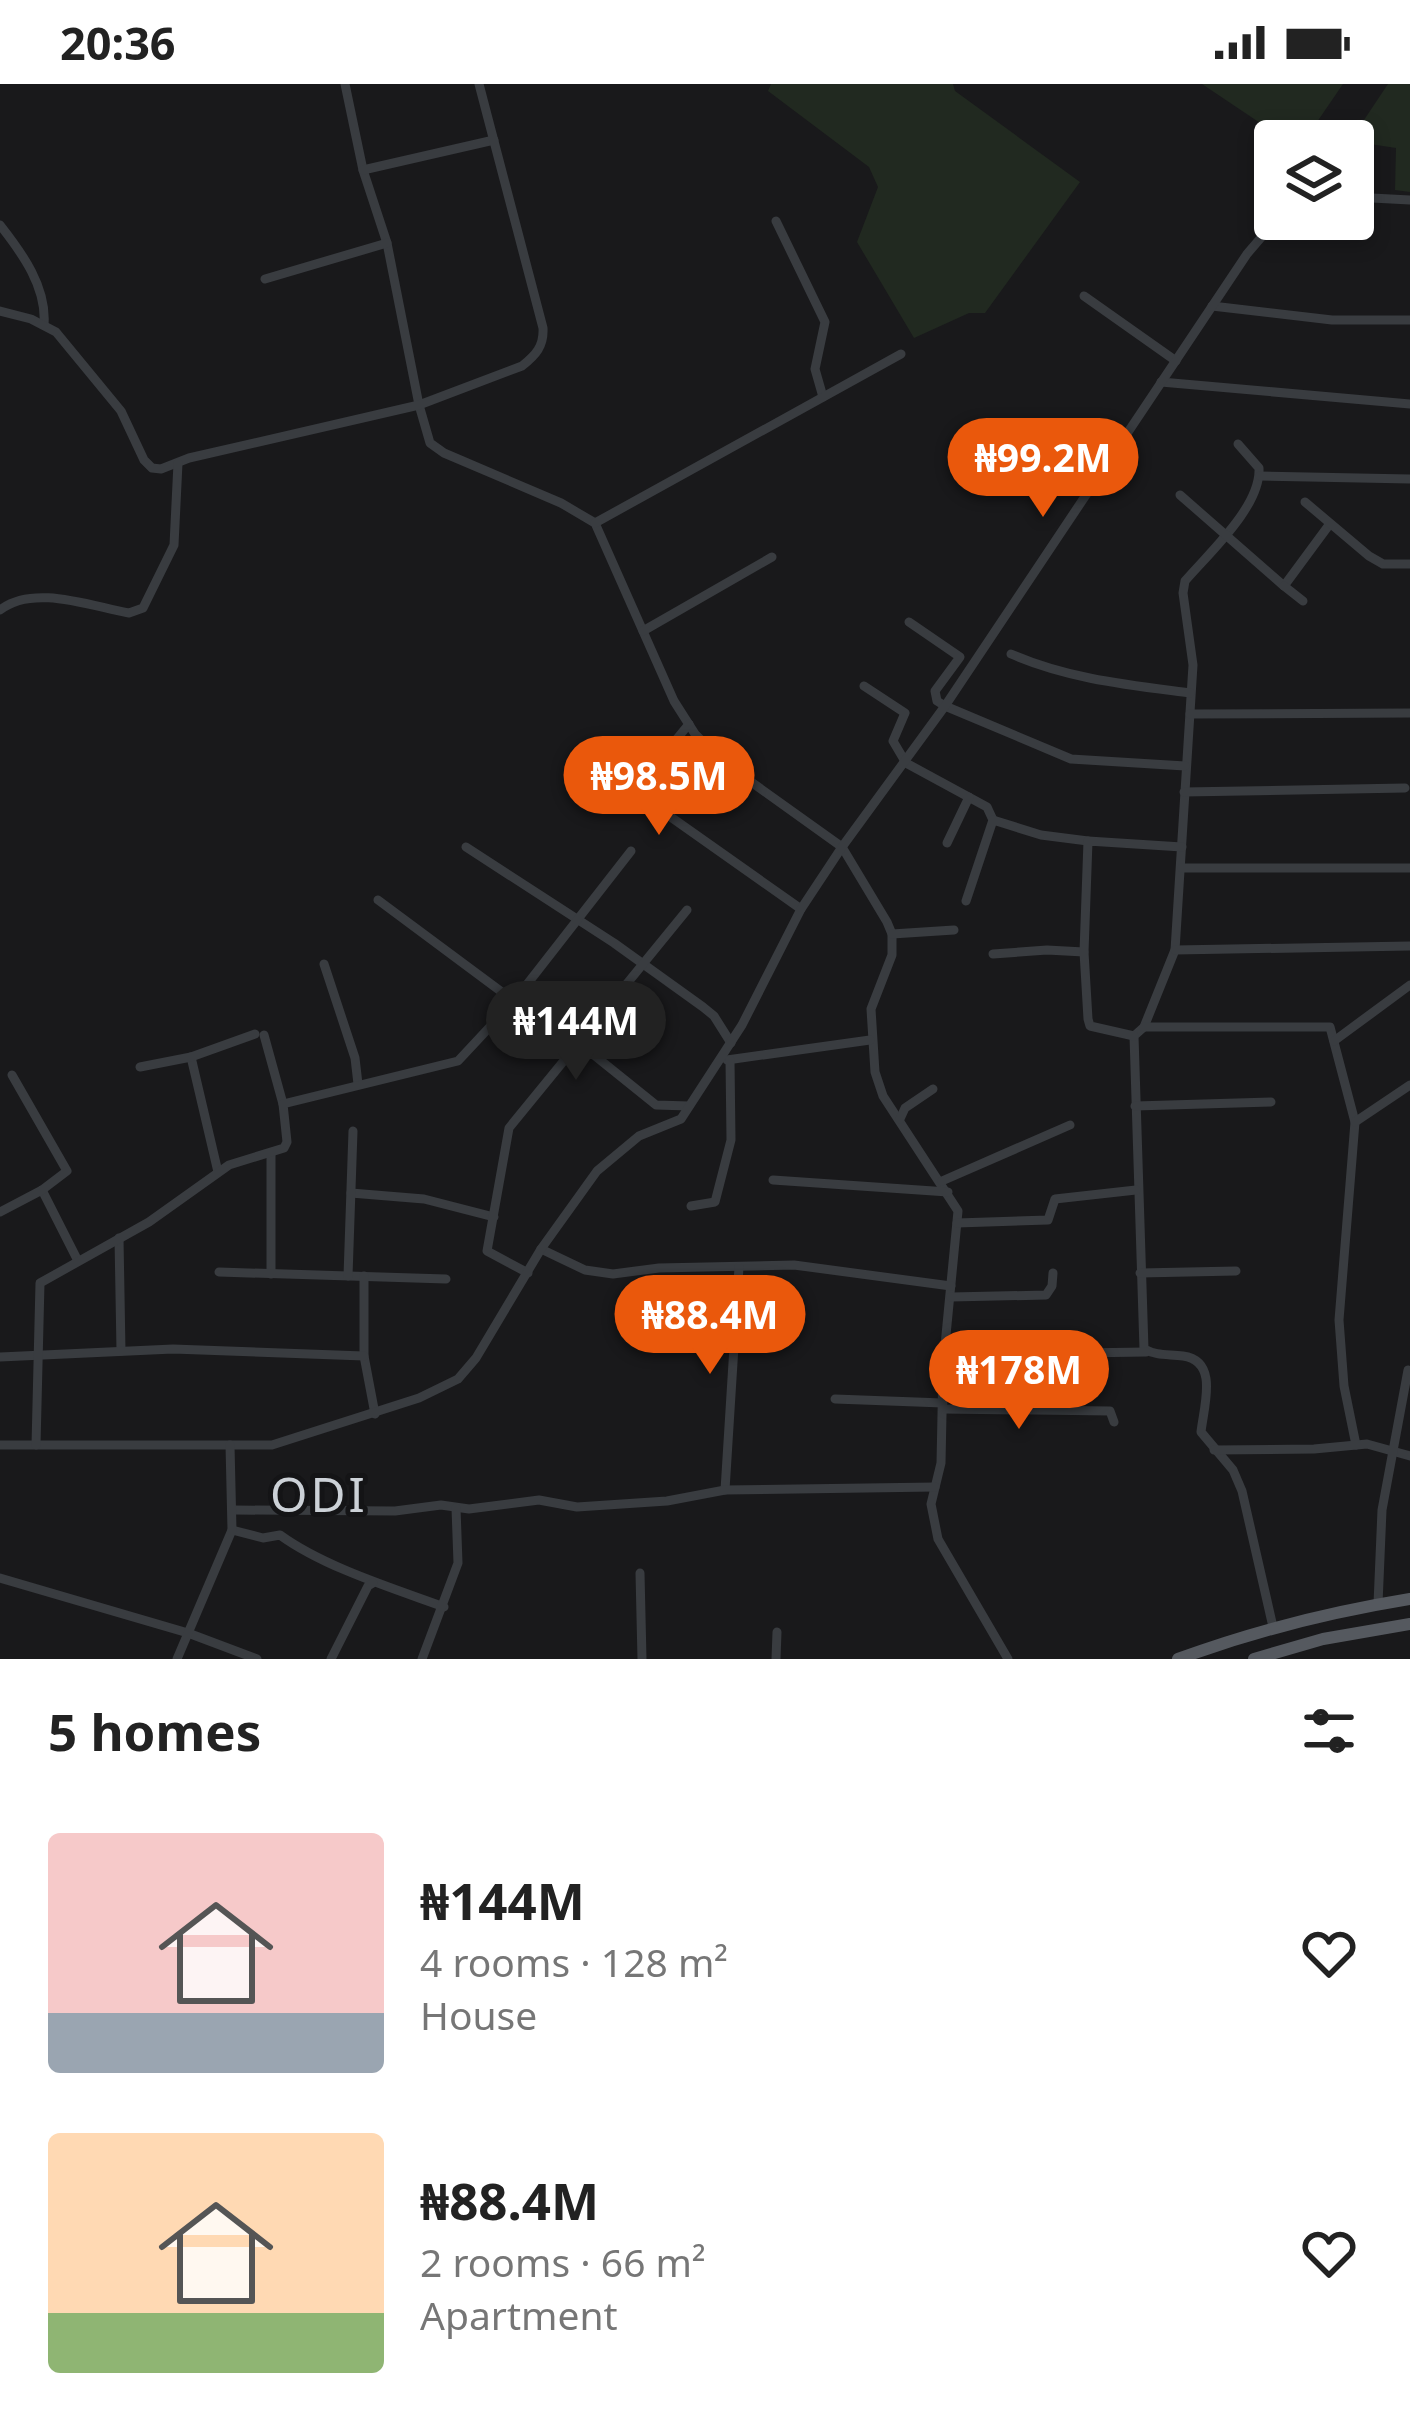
<!DOCTYPE html>
<html lang="en">
<head>
<meta charset="utf-8">
<style>
	:root { --surface:#fff; --page:#f2f2f2; --text:#222; --muted:#767676; --accent:#ea580c }
	body { margin:0; font-family:"Noto Sans",sans-serif; background:var(--page); color:var(--text); height:100vh; display:flex; flex-direction:column; font-size:45px; white-space:nowrap }
	* { box-sizing:border-box; margin:0 }
	p { font-size:39px; color:var(--muted) }
	.icon { flex:none; width:66px; height:66px; fill:none; stroke:currentColor; stroke-width:2; stroke-linecap:round; stroke-linejoin:round }
	.map { position:relative; height:1575px; overflow:hidden }
	.drawer { display:flex; flex-direction:column; background:var(--surface); flex:1 }
	.drawer>* { flex:none }
	.tools { position:absolute; left:1254px; top:36px; display:grid; gap:24px }
	.tools a { display:grid; place-items:center; width:120px; height:120px; border-radius:12px; background:var(--surface); box-shadow:0 6px 18px #0003; font-size:60px }
	.price { position:absolute; translate:-50% -102px; padding:0 27px; border-radius:42px; background:var(--accent); color:#fff; font-size:39px; line-height:78px; filter:drop-shadow(0 3px 6px #0008) }
	.price::after { content:''; position:absolute; left:50%; top:72px; width:36px; height:27px; margin-left:-18px; background:inherit; clip-path:polygon(0 0,100% 0,50% 100%) }
	.price.on { background:#222; color:#fff }
	ul { padding:0; list-style:none }
	li { display:flex; align-items:center; gap:36px; height:300px; padding:0 48px }
	li span { display:grid; place-items:center; flex:none; width:336px; height:240px; border-radius:12px; color:#555 }
	li>.icon { margin-inline-start:auto }
	span .icon { width:144px; height:144px; fill:#fffc; stroke-width:1 }
	li b { font-size:51px }
	h2 { display:flex; justify-content:space-between; align-items:center; height:144px; padding:0 48px; font-size:51px }
	.status { display:flex; justify-content:space-between; align-items:center; height:84px; padding:0 60px; background:var(--surface); direction:ltr }
	.status svg { height:33px; fill:currentColor }
	.map>svg:first-child { display:block }
</style>
</head>
<body>
<div class="status"><b>20:36</b><svg viewBox="0 0 49 12"><path d="M0 12V9h3v3zM5 12V6h3v6zM10 12V3h3v9zM15 12V0h3v12zM26 1h20v11H26zM47 4h2v5h-2z"/></svg></div>
<div class="map">
<svg width="1410" height="1575" viewBox="0 0 1410 1575">
	<rect width="100%" height="100%" fill="#19191b"/>
	<g fill="#212920">
		<path d="M771 0H953L955 7 1080 98 985 229H969L914 254 857 158 878 103 869 83 768 7Z"/>
		<path d="M1202 0H1343L1304 57H1287Z"/>
		<path d="M1388 0H1410V108L1395 106 1396 64 1350 57Z"/>
	</g>
	<g fill="none" stroke-linecap="round" stroke-linejoin="round">
		<g stroke="#393c40" stroke-width="9">
			<path d="M345 0 363 86 387 159 419 321 430 359 444 369 561 419 595 439 674 617 695 650 722 677 842 763 887 838 892 850V871L871 925 875 988 883 1012 958 1127 943 1282 941 1379 931 1420 938 1455 1008 1575"/>
			<path d="M363 86 494 56"/>
			<path d="M1353 113 1410 116"/>
			<path d="M776 137 825 238 815 285 823 313"/>
			<path d="M0 141C22 169 47 203 44 241"/>
			<path d="M265 195 387 159"/>
			<path d="M1084 212 1176 277"/>
			<path d="M1212 222 1332 236H1410"/>
			<path d="M0 227 31 235 56 248 121 327 144 376 152 384 161 385 189 374 419 321 522 282C536 271 544 262 543 244L479 0"/>
			<path d="M1161 298 1410 320"/>
			<path d="M1238 360 1259 384C1261 422 1210 468 1185 497L1183 509 1193 581 1175 866 1144 943 1134 952 1144 1265C1157 1272 1168 1270 1183 1272 1219 1277 1204 1321 1201 1348L1233 1386 1242 1407 1273 1543"/>
			<path d="M1260 392 1410 395"/>
			<path d="M1180 411 1284 502 1329 441"/>
			<path d="M1305 418 1369 472 1383 480H1410"/>
			<path d="M595 439 901 270"/>
			<path d="M1284 502 1303 517"/>
			<path d="M0 526C33 500 90 522 129 529L143 524 174 461 178 379"/>
			<path d="M909 538 960 573 935 607 937 617 945 622 1071 675 1185 682"/>
			<path d="M643 547 772 473"/>
			<path d="M1011 570C1068 595 1129 601 1190 609"/>
			<path d="M864 602 905 629 893 657 906 679 987 723 993 736"/>
			<path d="M1190 630 1410 629"/>
			<path d="M689 640 648 690 649 706 658 724 801 825"/>
			<path d="M1184 708 1405 704"/>
			<path d="M947 759 969 713"/>
			<path d="M466 763 614 859 703 923 714 932 731 959"/>
			<path d="M1182 784H1410"/>
			<path d="M378 816 514 917 579 959 656 1021 689 1022"/>
			<path d="M966 817 993 736 1041 751 1088 757"/>
			<path d="M892 850 954 846"/>
			<path d="M1175 866 1410 862"/>
			<path d="M993 870 1047 866 1084 868"/>
			<path d="M324 880 355 974 358 1000"/>
			<path d="M1144 943H1330L1355 1038 1339 1236 1344 1302 1356 1361"/>
			<path d="M264 951 283 1020"/>
			<path d="M1134 952 1090 942 1088 935 1084 868 1088 757 1182 763"/>
			<path d="M1334 957 1410 901"/>
			<path d="M191 973 218 1088"/>
			<path d="M727 976 870 956"/>
			<path d="M140 983 191 973 255 950"/>
			<path d="M1135 1022 1271 1018"/>
			<path d="M900 1035 905 1024 933 1005"/>
			<path d="M1355 1038 1410 1001"/>
			<path d="M271 1069V1190"/>
			<path d="M773 1096 948 1108"/>
			<path d="M942 1097 1070 1041"/>
			<path d="M42 1106 77 1175"/>
			<path d="M351 1109 424 1115 494 1133"/>
			<path d="M691 1122 715 1118 731 1056 730 976"/>
			<path d="M0 1128 42 1106 67 1087 12 991"/>
			<path d="M957 1139 1048 1136 1055 1115 1136 1106"/>
			<path d="M119 1154 121 1267"/>
			<path d="M541 1165 585 1186 613 1190 659 1184 794 1181 951 1202"/>
			<path d="M219 1188 446 1195"/>
			<path d="M528 1189 487 1167 509 1044 687 826"/>
			<path d="M1140 1189 1236 1187"/>
			<path d="M348 1192 353 1047"/>
			<path d="M364 1192V1272L375 1330"/>
			<path d="M951 1213 1046 1211 1052 1202 1053 1189"/>
			<path d="M1079 1269 1146 1268"/>
			<path d="M0 1273 173 1265 364 1272"/>
			<path d="M835 1315 943 1319"/>
			<path d="M943 1325 1110 1327 1114 1338"/>
			<path d="M0 1361H272L419 1314 458 1295 476 1274 541 1165 597 1087 639 1052 681 1035 742 941 801 825 842 763 945 622 1247 170 1277 135"/>
			<path d="M36 1361 40 1199 149 1138 229 1081 284 1064 287 1058 283 1020 458 977 514 917 631 767"/>
			<path d="M1214 1366 1314 1365 1367 1360 1410 1372"/>
			<path d="M725 1406 739 1183"/>
			<path d="M234 1426 395 1427 441 1421 469 1425 539 1416 577 1423 667 1417 725 1406 935 1403"/>
			<path d="M232 1446 263 1454 280 1451C324 1483 392 1504 444 1523"/>
			<path d="M640 1489 642 1575"/>
			<path d="M0 1494 188 1549 257 1575"/>
			<path d="M1378 1520 1382 1426 1408 1286"/>
			<path d="M177 1575 232 1446 230 1361"/>
			<path d="M331 1575 368 1502 373 1499"/>
			<path d="M422 1575 458 1479 456 1424"/>
			<path d="M776 1575 777 1548"/>
		</g>
		<g stroke="#55595f" stroke-width="12">
			<path d="M1178 1575C1254 1547 1330 1528 1410 1515"/>
			<path d="M1254 1575 1323 1555 1410 1540"/>
		</g>
	</g>
	<g text-anchor="middle" dominant-baseline="central" stroke-width="10" stroke-linejoin="round" paint-order="stroke">
		<g font-size="48" letter-spacing="3" fill="#ccd1d7" stroke="#141416">
			<text x="319" y="1409">ODI</text>
		</g>
	</g>
</svg>
<div class="tools">
<a><svg class="icon" aria-label="layers" viewBox="0 0 24 24"><path d="M12 4l9 5-9 5-9-5zM3 14l9 5 9-5"/></svg></a>
</div>
<b class="price" style="left:1043px;top:436px">₦99.2M</b>
<b class="price" style="left:659px;top:754px">₦98.5M</b>
<b class="price on" style="left:576px;top:999px">₦144M</b>
<b class="price" style="left:710px;top:1293px">₦88.4M</b>
<b class="price" style="left:1019px;top:1348px">₦178M</b>
</div>
<section class="drawer">
<h2>5 homes<svg class="icon" aria-label="filters" viewBox="0 0 24 24"><path d="M4 7h16M4 17h16"/><circle cx="9" cy="7" r="2"/><circle cx="15" cy="17" r="2"/></svg></h2>
<ul>
<li><span style="background:linear-gradient(#f6c9c9 75%,#9aa5b1 0)"><svg class="icon" aria-label="home" viewBox="0 0 24 24"><path d="M3 11l9-7 9 7M6 9v11h12V9"/></svg></span><div><b>₦144M</b><p>4 rooms · 128 m²</p><p>House</p></div><svg class="icon" aria-label="heart" viewBox="0 0 24 24"><path d="M12 20l-8-8c-3-5 5-10 8-4 3-6 11-1 8 4z"/></svg></li>
<li><span style="background:linear-gradient(#ffd9b3 75%,#8fb573 0)"><svg class="icon" aria-label="home" viewBox="0 0 24 24"><path d="M3 11l9-7 9 7M6 9v11h12V9"/></svg></span><div><b>₦88.4M</b><p>2 rooms · 66 m²</p><p>Apartment</p></div><svg class="icon" aria-label="heart" viewBox="0 0 24 24"><path d="M12 20l-8-8c-3-5 5-10 8-4 3-6 11-1 8 4z"/></svg></li>
</ul>
</section>
</body>
</html>
